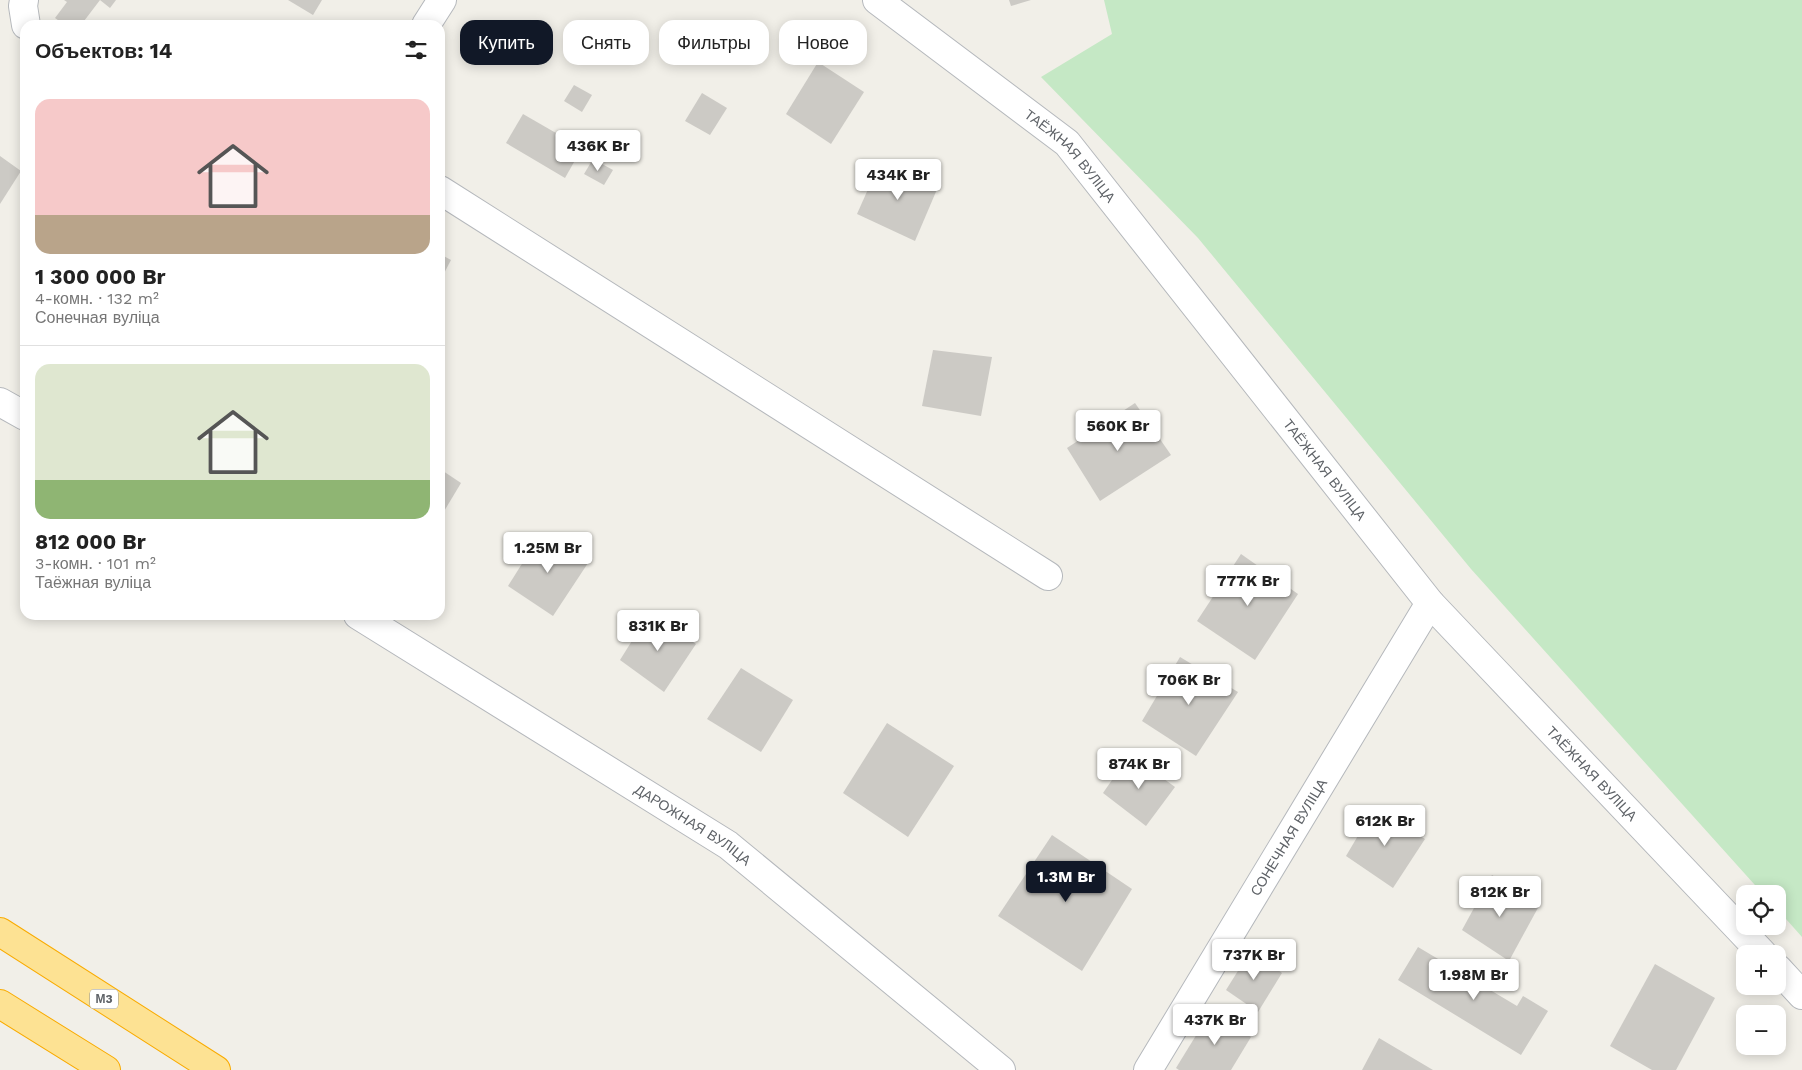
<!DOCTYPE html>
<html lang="ru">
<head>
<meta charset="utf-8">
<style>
	:root { --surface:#fff; --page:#f2f2f2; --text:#222; --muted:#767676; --line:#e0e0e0; --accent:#111827 }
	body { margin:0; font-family:"Work Sans",sans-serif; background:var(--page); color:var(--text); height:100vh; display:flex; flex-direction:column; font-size:19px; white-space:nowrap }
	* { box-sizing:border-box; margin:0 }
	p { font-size:16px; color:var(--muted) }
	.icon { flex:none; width:28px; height:28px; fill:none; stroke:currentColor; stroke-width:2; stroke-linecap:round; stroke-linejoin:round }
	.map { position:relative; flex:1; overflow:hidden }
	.panel { position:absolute; left:20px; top:20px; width:425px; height:600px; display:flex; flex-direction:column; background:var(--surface); border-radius:15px; box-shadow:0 2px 12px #0003 }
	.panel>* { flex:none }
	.top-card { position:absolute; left:460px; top:20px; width:475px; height:45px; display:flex; gap:10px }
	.fabs { position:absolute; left:1736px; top:885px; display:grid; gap:10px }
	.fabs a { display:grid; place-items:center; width:50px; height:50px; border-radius:10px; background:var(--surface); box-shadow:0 2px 12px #0003; font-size:25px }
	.price { position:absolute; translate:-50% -42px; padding:0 11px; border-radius:5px; background:#fff; color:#222; font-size:16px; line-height:32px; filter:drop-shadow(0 1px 2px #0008) }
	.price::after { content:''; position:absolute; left:50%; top:30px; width:15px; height:11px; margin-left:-8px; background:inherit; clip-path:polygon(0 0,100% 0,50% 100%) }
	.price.selected { background:var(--accent); color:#fff }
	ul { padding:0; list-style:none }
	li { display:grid; align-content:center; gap:10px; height:265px; padding:0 15px }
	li+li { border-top:1px solid var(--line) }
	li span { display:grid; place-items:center; height:155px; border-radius:15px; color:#555 }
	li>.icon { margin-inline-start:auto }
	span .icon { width:90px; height:90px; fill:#fffc; stroke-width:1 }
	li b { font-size:21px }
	h2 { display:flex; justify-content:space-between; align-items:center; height:60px; padding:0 15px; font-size:21px }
	.pill { padding:0 18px; border-radius:15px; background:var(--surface); box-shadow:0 2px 12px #0003; font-size:18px; line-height:45px }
	.pill.selected { background:var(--accent); color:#fff }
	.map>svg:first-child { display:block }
</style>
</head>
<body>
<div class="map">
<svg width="1802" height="1070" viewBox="0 0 1802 1070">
	<rect width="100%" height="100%" fill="#f1efe8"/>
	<path fill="#c5e8c5" d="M1104 0H1802V937L1778 910V894H1763L1471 569 1198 238 1041 77 1112 34Z"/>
	<g fill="#cccac5">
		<path d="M64 0H116L110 8 100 0 81 25H65L55 18 67 2Z"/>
		<path d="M288 0H322L313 15Z"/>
		<path d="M1009 0H1031L1011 6Z"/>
		<path d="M818 62 864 92 831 144 786 114Z"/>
		<path d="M574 85 592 95 582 112 564 101Z"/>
		<path d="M702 93 727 108 710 135 685 121Z"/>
		<path d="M523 114 582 148 565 178 506 143Z"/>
		<path d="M0 156 21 171 0 204Z"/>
		<path d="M593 159 613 170 604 185 584 174Z"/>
		<path d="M881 160 938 187 915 241 857 214Z"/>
		<path d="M440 254 451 260 440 281Z"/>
		<path d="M933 350 992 357 981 416 922 406Z"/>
		<path d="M1135 403 1171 455 1100 501 1067 448Z"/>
		<path d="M440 469 461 483 440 518Z"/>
		<path d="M542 532 588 563 553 616 508 586Z"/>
		<path d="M1241 554 1298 594 1255 660 1197 621Z"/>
		<path d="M650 612 696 644 664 692 620 660Z"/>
		<path d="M1180 657 1238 692 1196 756 1142 721Z"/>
		<path d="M741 668 793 700 761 752 707 719Z"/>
		<path d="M887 723 954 766 908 837 843 793Z"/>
		<path d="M1130 754 1175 787 1146 826 1103 793Z"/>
		<path d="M1375 807 1425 839 1393 888 1346 856Z"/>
		<path d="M1052 835 1132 889 1082 971 998 916Z"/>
		<path d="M1492 875 1539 906 1509 961 1462 930Z"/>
		<path d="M1418 947 1517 1006 1523 996 1548 1011 1521 1055 1398 980Z"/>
		<path d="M1251 950 1282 973 1258 1012 1226 990Z"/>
		<path d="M1655 964 1715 998 1676 1070H1652L1610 1046Z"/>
		<path d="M1211 1011 1251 1037 1231 1070H1179L1176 1068Z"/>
		<path d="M1379 1038 1433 1070H1362Z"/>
	</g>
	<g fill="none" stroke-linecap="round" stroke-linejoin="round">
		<defs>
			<g id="minor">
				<path d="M24 0 23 6 26 25"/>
				<path id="s1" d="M877 0 1067 143 1430 603 1763 954"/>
				<path d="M426 25 442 0"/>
				<path d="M440 190 1048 576"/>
				<path d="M0 402 25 416"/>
				<path id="s2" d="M358 615 728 845 1001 1070"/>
				<path d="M1778 969 1802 995"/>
				<path id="s3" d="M1148 1070 1430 603"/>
			</g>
			<g id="highway">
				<path d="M0 932 216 1070"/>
				<path d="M0 1004 106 1070"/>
			</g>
		</defs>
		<use href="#minor" stroke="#b5b8bc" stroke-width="30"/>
		<use href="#highway" stroke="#f9ab00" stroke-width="30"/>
		<use href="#minor" stroke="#fff" stroke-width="28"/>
		<use href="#highway" stroke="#fde293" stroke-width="28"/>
	</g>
	<g text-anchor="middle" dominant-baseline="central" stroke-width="5" stroke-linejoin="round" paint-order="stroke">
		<rect fill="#fff" stroke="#8f9295" stroke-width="1" x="90" y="989.5" width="28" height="19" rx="4"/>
		<g font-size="12" font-weight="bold" fill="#5f6368">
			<text x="104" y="999">М3</text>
		</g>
		<g font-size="14" fill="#5f6368" stroke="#fff">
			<text stroke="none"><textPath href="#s1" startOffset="249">ТАЁЖНАЯ ВУЛІЦА</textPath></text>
			<text stroke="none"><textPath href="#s1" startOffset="654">ТАЁЖНАЯ ВУЛІЦА</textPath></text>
			<text stroke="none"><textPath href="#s1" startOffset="1059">ТАЁЖНАЯ ВУЛІЦА</textPath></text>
			<text stroke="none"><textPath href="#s2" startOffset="395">ДАРОЖНАЯ ВУЛІЦА</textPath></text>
			<text stroke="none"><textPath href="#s3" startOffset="272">СОНЕЧНАЯ ВУЛІЦА</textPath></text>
		</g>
	</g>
</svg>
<div class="fabs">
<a><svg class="icon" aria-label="locate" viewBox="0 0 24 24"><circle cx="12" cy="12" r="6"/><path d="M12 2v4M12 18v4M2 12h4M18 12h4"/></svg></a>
<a>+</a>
<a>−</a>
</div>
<b class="price" style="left:598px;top:172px">436K Br</b>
<b class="price" style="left:898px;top:201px">434K Br</b>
<b class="price" style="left:1118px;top:452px">560K Br</b>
<b class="price" style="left:548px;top:574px">1.25M Br</b>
<b class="price" style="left:1248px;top:607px">777K Br</b>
<b class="price" style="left:658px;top:652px">831K Br</b>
<b class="price" style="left:1189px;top:706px">706K Br</b>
<b class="price" style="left:1139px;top:790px">874K Br</b>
<b class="price" style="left:1385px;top:847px">612K Br</b>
<b class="price selected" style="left:1066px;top:903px">1.3M Br</b>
<b class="price" style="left:1500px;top:918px">812K Br</b>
<b class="price" style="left:1254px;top:981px">737K Br</b>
<b class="price" style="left:1474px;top:1001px">1.98M Br</b>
<b class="price" style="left:1215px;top:1046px">437K Br</b>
<div class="top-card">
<a class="pill selected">Купить</a>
<a class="pill">Снять</a>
<a class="pill">Фильтры</a>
<a class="pill">Новое</a>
</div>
<section class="panel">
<h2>Объектов: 14<svg class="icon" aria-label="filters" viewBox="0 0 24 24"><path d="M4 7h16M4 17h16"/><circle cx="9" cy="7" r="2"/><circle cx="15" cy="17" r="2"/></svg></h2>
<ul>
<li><span style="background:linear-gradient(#f6c9c9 75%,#b9a48a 0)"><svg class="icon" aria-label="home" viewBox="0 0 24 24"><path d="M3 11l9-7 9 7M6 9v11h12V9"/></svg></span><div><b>1 300 000 Br</b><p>4-комн. · 132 m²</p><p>Сонечная вуліца</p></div></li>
<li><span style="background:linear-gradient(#dfe7d0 75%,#8fb573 0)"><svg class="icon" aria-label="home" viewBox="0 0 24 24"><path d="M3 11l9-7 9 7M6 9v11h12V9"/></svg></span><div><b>812 000 Br</b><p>3-комн. · 101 m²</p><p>Таёжная вуліца</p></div></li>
</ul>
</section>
</div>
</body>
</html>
